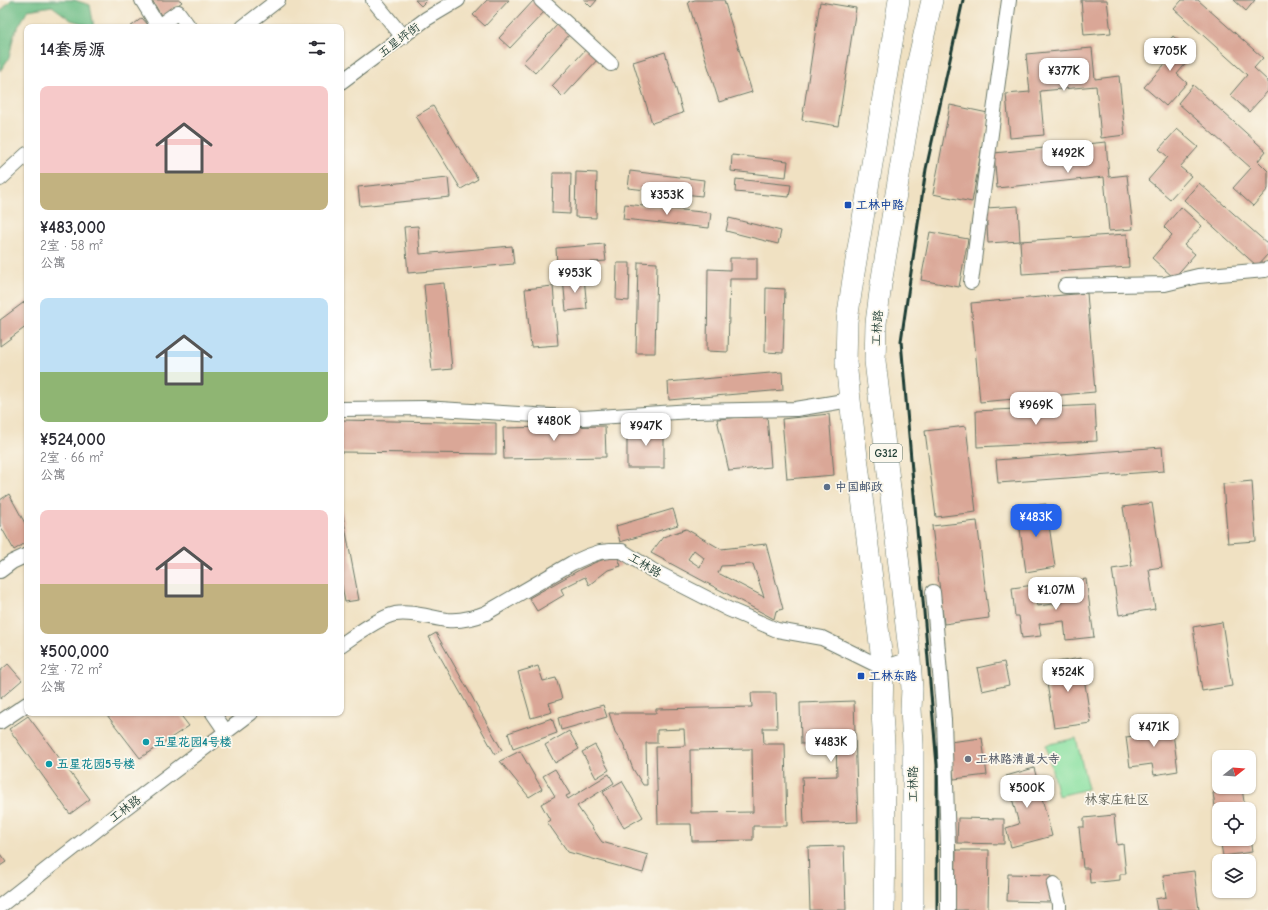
<!DOCTYPE html>
<html lang="zh">
<head>
<meta charset="utf-8">
<style>
	:root { --surface:#fff; --page:#f7f7f7; --text:#2b2b33; --muted:#7c7c81; --accent:#2563eb }
	body { margin:0; font-family:"Comic Neue","LXGW WenKai TC",sans-serif; background:var(--page); color:var(--text); height:100vh; display:flex; flex-direction:column; font-size:15px; white-space:nowrap }
	* { box-sizing:border-box; margin:0 }
	p { font-size:13px; color:var(--muted) }
	.icon { flex:none; width:22px; height:22px; fill:none; stroke:currentColor; stroke-width:2; stroke-linecap:round; stroke-linejoin:round }
	.map { position:relative; flex:1; overflow:hidden }
	.details { position:absolute; left:24px; top:24px; width:320px; height:692px; display:flex; flex-direction:column; background:var(--surface); border-radius:8px; box-shadow:0 1px 3px #0004 }
	.details>* { flex:none }
	.needle { width:26px; rotate:73deg }
	.tools { position:absolute; left:1212px; top:750px; display:grid; gap:8px }
	.tools a { display:grid; place-items:center; width:44px; height:44px; border-radius:8px; background:var(--surface); box-shadow:0 1px 3px #0004; font-size:20px }
	.price { position:absolute; translate:-50% -34px; padding:0 9px; border-radius:8px; background:#fff; color:#222; font-size:13px; line-height:26px; filter:drop-shadow(0 1px 2px #0008) }
	.price::after { content:''; position:absolute; left:50%; top:24px; width:12px; height:9px; margin-left:-6px; background:inherit; clip-path:polygon(0 0,100% 0,50% 100%) }
	.price.active { background:var(--accent); color:#fff }
	ul { padding:0; list-style:none }
	li { display:grid; align-content:center; gap:8px; height:212px; padding:0 16px }
	li span { display:grid; place-items:center; height:124px; border-radius:8px; color:#555 }
	li>.icon { margin-inline-start:auto }
	span .icon { width:72px; height:72px; fill:#fffc; stroke-width:1 }
	li b { font-size:17px }
	h2 { display:flex; justify-content:space-between; align-items:center; height:48px; padding:0 16px; font-size:17px }
	.map>svg:first-child { display:block }
</style>
</head>
<body>
<div class="map">
<svg width="1268" height="910" viewBox="0 0 1268 910">
	<rect width="100%" height="100%" fill="#fbf7ec"/>
	<filter id="ink" filterUnits="userSpaceOnUse"><feTurbulence type="fractalNoise" baseFrequency=".025" numOctaves="2"/><feDisplacementMap in="SourceGraphic" scale="8" xChannelSelector="R" yChannelSelector="G"/><feConvolveMatrix kernelMatrix="1 2 1 2 8 2 1 2 1" color-interpolation-filters="sRGB"/></filter>
	<filter id="wash" filterUnits="userSpaceOnUse"><feTurbulence type="fractalNoise" baseFrequency=".012" numOctaves="4" result="noise"/><feDisplacementMap in="SourceGraphic" scale="16" xChannelSelector="R" yChannelSelector="G"/><feGaussianBlur stdDeviation="0.9" result="paint"/><feColorMatrix in="noise" values="0 0 0 0 0 0 0 0 0 0 0 0 0 0 0 0 0 1.4 0 .05"/><feComposite in="paint" operator="in"/></filter>
	<g filter="url(#wash)">
		<rect width="100%" height="100%" fill="#f0e1c2"/>
		<path fill="#8ce1a3" stroke="#568f6c" d="M1076 738 1088 789 1058 796 1046 745Z"/>
		<path fill="#71bf89" stroke="#487e5e" d="M11 0H74L90 5 94 27 71 20 52 6 28 10 14 34 9 58 0 71V12Z"/>
		<g id="blocks">
			<g fill="#daa797" fill-rule="evenodd">
				<path d="M152 0H180L182 2 162 17Z"/>
				<path d="M415 0H427L421 6Z"/>
				<path d="M487 0H509L485 26 473 15Z"/>
				<path d="M534 0 546 10 510 48 499 38Z"/>
				<path d="M584 0H597L591 7Z"/>
				<path d="M695 0H724L752 92 719 102 688 2Z"/>
				<path d="M1081 0H1107L1111 33 1084 35Z"/>
				<path d="M1182 0H1198L1263 58 1254 68 1268 81V91L1249 112 1230 95 1247 75 1174 9Z"/>
				<path d="M1234 0H1255L1246 11Z"/>
				<path d="M820 2 856 8 838 126 802 120Z"/>
				<path d="M142 18 150 27H130Z"/>
				<path d="M558 24 570 34 535 73 523 62Z"/>
				<path d="M1173 36 1194 54 1177 74 1187 83 1166 106 1144 87 1165 64 1156 56Z"/>
				<path d="M587 48 599 58 563 97 552 86Z"/>
				<path d="M1092 48 1095 79 1119 76 1125 135 1101 138 1096 86 1040 91 1044 135 1010 138 1006 94 1030 92 1026 54Z"/>
				<path d="M665 52 683 113 652 123 633 62Z"/>
				<path d="M1193 85 1266 151 1258 161 1268 171V189L1253 206 1233 188 1251 168 1178 103Z"/>
				<path d="M950 105 988 113 972 202 933 194Z"/>
				<path d="M433 106 478 179 461 189 416 116Z"/>
				<path d="M1177 129 1198 147 1180 167 1191 176 1170 199 1148 180 1168 157 1159 149Z"/>
				<path d="M1106 142 1109 177 1127 175 1133 229 1109 231 1104 177 997 188 994 153Z"/>
				<path d="M732 155 788 161 786 177 731 171Z"/>
				<path d="M630 171 704 180 702 196 628 188Z"/>
				<path d="M576 172 597 173 596 218 575 217Z"/>
				<path d="M553 173H571L570 214 552 213Z"/>
				<path d="M448 178 450 197 360 206 358 187Z"/>
				<path d="M736 179 791 185 789 197 735 192Z"/>
				<path d="M1199 183 1268 244V254L1257 266 1184 200Z"/>
				<path d="M625 204 711 213 709 228 623 219Z"/>
				<path d="M1018 206 1020 241 988 243 986 208Z"/>
				<path d="M1181 207 1202 226 1184 245 1195 254 1174 278 1152 258 1172 235 1164 227Z"/>
				<path d="M729 218 781 231 778 244 726 231Z"/>
				<path d="M418 226 420 254 512 246 514 264 408 273 404 227Z"/>
				<path d="M930 232 968 239 959 287 921 280Z"/>
				<path d="M1127 234 1129 267 1022 274 1020 241Z"/>
				<path d="M604 244 606 261 557 265 556 248Z"/>
				<path d="M730 258H757V279H730L728 352 707 351 708 269 730 270Z"/>
				<path d="M638 262 657 263 655 353H636Z"/>
				<path d="M617 263H630L629 301 616 300Z"/>
				<path d="M584 277 587 309 566 311 563 278Z"/>
				<path d="M444 283 452 369 432 371 424 285Z"/>
				<path d="M553 286 558 345 531 347 525 289Z"/>
				<path d="M766 288 785 289 783 353 765 352Z"/>
				<path d="M1087 293 1095 392 980 402 971 303Z"/>
				<path d="M27 300V326L0 346V320Z"/>
				<path d="M782 372 783 390 669 400 668 382Z"/>
				<path d="M1095 405 1097 441 977 447 976 411Z"/>
				<path d="M829 414 834 475 787 479 782 419Z"/>
				<path d="M767 415 771 467 729 471 717 419Z"/>
				<path d="M341 420 496 423V454L341 452Z"/>
				<path d="M605 426 606 457 504 459 503 428Z"/>
				<rect x="627" y="426" width="37" height="42"/>
				<path d="M966 426 976 512 936 517 925 431Z"/>
				<path d="M1162 447 1164 471 998 483 996 460Z"/>
				<path d="M1252 481 1256 541 1228 543 1223 484Z"/>
				<path d="M9 494 27 527V542L14 550 0 525V500Z"/>
				<path d="M1152 503 1162 567 1149 569 1155 609 1119 615 1112 569 1132 566 1123 507Z"/>
				<path d="M1046 504 1055 567 1026 572 1017 508Z"/>
				<path d="M341 506 359 600 345 602 341 581Z"/>
				<path d="M673 509 678 525 620 542 616 526Z"/>
				<path d="M977 521 989 618 944 624 932 526Z"/>
				<path d="M686 529 721 549 766 544 783 609 776 611 774 619 651 553 663 537ZM694 550 704 558 700 567 688 559ZM753 564 764 597 718 573 721 566Z"/>
				<path d="M617 555 621 566 608 570 589 585 585 577 561 589 564 595 537 611 529 598 581 569 596 562Z"/>
				<path d="M1086 579 1094 637 1066 640 1064 621 1039 624 1041 636 1022 638 1019 616H1015L1012 588 1034 585 1037 606 1061 603 1059 583Z"/>
				<path d="M1222 622 1232 686 1202 691 1193 627Z"/>
				<path d="M436 633 502 750 495 754 429 637Z"/>
				<path d="M1081 658 1091 723 1054 728 1044 664Z"/>
				<path d="M1004 662 1009 685 982 691 977 668Z"/>
				<path d="M8 664 22 680 0 699V671Z"/>
				<path d="M538 666 543 681 556 678 562 699 549 703 552 712 531 718 518 672Z"/>
				<path d="M751 693H776L777 728H763L764 744H785L787 826H753V840L692 841 691 824H658L656 747 685 746 684 729 657 730V743H646L647 785H643L633 769 623 743 615 732 609 713H656V709L752 707ZM752 749 753 812 691 813 690 750Z"/>
				<path d="M854 701 858 822 804 824 802 777 837 776 836 743 801 744 800 703Z"/>
				<path d="M603 705 607 717 561 730 558 718Z"/>
				<path d="M109 713H179L189 726 140 758 107 715Z"/>
				<path d="M28 716 90 799 70 814 9 729Z"/>
				<path d="M552 718 557 733 513 749 508 733Z"/>
				<path d="M1171 718 1178 771 1154 775 1152 764 1130 767 1126 737 1148 734 1146 722Z"/>
				<path d="M569 731 579 749 555 763 545 745Z"/>
				<path d="M982 738 987 775 954 779 949 742Z"/>
				<path d="M595 745 609 770 596 778 582 752Z"/>
				<path d="M520 751 542 789 529 797 500 761Z"/>
				<path d="M1034 768 1052 836 1011 847 1006 828 1019 824 1006 776Z"/>
				<path d="M555 769 570 794 566 796 568 799 609 774 614 783 577 806 602 842 648 855 643 873 568 852 547 822 550 820 541 804 555 796 543 776Z"/>
				<path d="M622 781 643 817 624 828 603 792Z"/>
				<path d="M1242 788 1245 809H1219L1218 827 1213 793Z"/>
				<path d="M1114 815 1117 845 1123 844 1126 874H1120V880L1090 883 1089 868H1083L1079 827H1084V818Z"/>
				<path d="M958 818 1004 819V844L957 843Z"/>
				<path d="M1220 839H1250L1252 852 1223 856Z"/>
				<path d="M844 846 846 910H810L808 847Z"/>
				<path d="M956 850H989L988 910H955Z"/>
				<path d="M0 854 6 862 0 866Z"/>
				<path d="M1194 871 1199 910H1157L1155 899 1166 897 1163 875Z"/>
				<path d="M1008 874 1051 875 1050 902 1007 901Z"/>
			</g>
		</g>
	</g>
	<g filter="url(#ink)">
		<use href="#blocks" fill-opacity="0" stroke="#687666" stroke-width="1"/>
		<g fill="none" stroke-linecap="round" stroke-linejoin="round">
			<defs>
				<g id="minor">
					<path d="M142 0 158 26"/>
					<path d="M373 0 403 37"/>
					<path d="M541 0 611 64"/>
					<path d="M157 27 178 12 189 27"/>
					<path d="M243 27 278 0"/>
					<path d="M341 82 426 19 458 0"/>
					<path d="M0 179 27 154"/>
					<path d="M971 282 1009 0"/>
					<path d="M1065 286 1165 284 1198 276 1265 270 1268 269"/>
					<path d="M341 409 424 408 583 418 692 411 796 409 850 400"/>
					<path d="M0 571 12 562 27 555"/>
					<path d="M933 592 944 720 948 846V910"/>
					<path d="M341 645C354 636 380 617 395 614 412 611 430 618 447 620 461 621 474 618 486 613L572 563 588 556 600 552 610 551H622L652 570 728 609 777 630 822 638 883 668 910 659"/>
					<path d="M213 713 226 732"/>
					<path d="M0 722 27 704"/>
					<path d="M1054 884 1059 904V910"/>
					<path d="M0 906 112 818 251 713"/>
				</g>
				<g id="highway">
					<path d="M884 910 885 834 884 745 882 712 883 668 850 400 846 362 847 321 853 279 899 0"/>
					<path d="M913 910V744L911 709 912 689 910 659 875 361 876 323 881 284 918 61 932 0"/>
				</g>
			</defs>
			<use href="#minor" stroke="#687666" stroke-width="16"/>
			<use href="#highway" stroke="#687666" stroke-width="22"/>
			<use href="#minor" stroke="#fff" stroke-width="14"/>
			<use href="#highway" stroke="#fff" stroke-width="21"/>
			<path stroke="#1f3d34" stroke-width="3" d="M937 910V765L901 341 926 169 963 0"/>
		</g>
	</g>
	<g fill="#1a4fb4" stroke="#fbf7ec" stroke-width="1.5">
		<rect x="844" y="201" width="8" height="8" rx="2"/>
		<rect x="857" y="672" width="8" height="8" rx="2"/>
	</g>
	<circle fill="#5c6f8a" stroke="#fbf7ec" stroke-width="1.5" cx="827" cy="487" r="4"/>
	<g fill="#0f9aa8" stroke="#fbf7ec" stroke-width="1.5">
		<circle cx="146" cy="742" r="4"/>
		<circle cx="49" cy="764" r="4"/>
	</g>
	<circle fill="#6b7280" stroke="#fbf7ec" stroke-width="1.5" cx="968" cy="759" r="4"/>
	<g text-anchor="middle" dominant-baseline="central" stroke-width="3.5" stroke-linejoin="round" paint-order="stroke">
		<rect fill="#fbf7ec" stroke="#61756b" stroke-width="1" x="870" y="444" width="32" height="18" rx="3"/>
		<g font-size="11" font-weight="bold" fill="#1f3d34">
			<text x="886" y="453">G312</text>
		</g>
		<g font-size="12" fill="#1f3d34" stroke="#fbf7ec">
			<text transform="translate(399 40) rotate(-37)">五星坪街</text>
			<text transform="translate(877 328) rotate(-86)">工林路</text>
			<text transform="translate(645 565) rotate(31)">工林路</text>
			<text transform="translate(913 784) rotate(-90)">工林路</text>
			<text transform="translate(125 809) rotate(-37)">工林路</text>
		</g>
		<g font-size="12" font-weight="bold" fill="#164399" stroke="#fbf7ec" text-anchor="start">
			<text x="856" y="205">工林中路</text>
			<text x="869" y="676">工林东路</text>
		</g>
		<g font-size="12" font-weight="bold" fill="#4e5e75" stroke="#fbf7ec" text-anchor="start">
			<text x="835" y="487">中国邮政</text>
		</g>
		<g font-size="12" font-weight="bold" fill="#0d838f" stroke="#fbf7ec" text-anchor="start">
			<text x="154" y="742">五星花园4号楼</text>
			<text x="57" y="764">五星花园5号楼</text>
		</g>
		<g font-size="12" font-weight="bold" fill="#5b616d" stroke="#fbf7ec" text-anchor="start">
			<text x="976" y="759">工林路清真大寺</text>
		</g>
		<g font-size="13" fill="#606257" stroke="#fbf7ec">
			<text x="1117" y="799">林家庄社区</text>
		</g>
	</g>
</svg>
<div class="tools">
<a><svg class="needle" viewBox="-14 -14 28 28"><path d="M0-13l5 13h-10z" fill="#e53935"/><path d="M0 13l5-13h-10z" fill="#7c7c81"/></svg></a>
<a><svg class="icon" aria-label="locate" viewBox="0 0 24 24"><circle cx="12" cy="12" r="6"/><path d="M12 2v4M12 18v4M2 12h4M18 12h4"/></svg></a>
<a><svg class="icon" aria-label="layers" viewBox="0 0 24 24"><path d="M12 4l9 5-9 5-9-5zM3 14l9 5 9-5"/></svg></a>
</div>
<b class="price" style="left:1170px;top:72px">¥705K</b>
<b class="price" style="left:1064px;top:92px">¥377K</b>
<b class="price" style="left:1068px;top:174px">¥492K</b>
<b class="price" style="left:667px;top:216px">¥353K</b>
<b class="price" style="left:575px;top:294px">¥953K</b>
<b class="price" style="left:1036px;top:426px">¥969K</b>
<b class="price" style="left:554px;top:442px">¥480K</b>
<b class="price" style="left:646px;top:447px">¥947K</b>
<b class="price active" style="left:1036px;top:538px">¥483K</b>
<b class="price" style="left:1056px;top:611px">¥1.07M</b>
<b class="price" style="left:1068px;top:693px">¥524K</b>
<b class="price" style="left:1154px;top:748px">¥471K</b>
<b class="price" style="left:831px;top:763px">¥483K</b>
<b class="price" style="left:1027px;top:809px">¥500K</b>
<section class="details">
<h2>14套房源<svg class="icon" aria-label="filters" viewBox="0 0 24 24"><path d="M4 7h16M4 17h16"/><circle cx="9" cy="7" r="2"/><circle cx="15" cy="17" r="2"/></svg></h2>
<ul>
<li><span style="background:linear-gradient(#f6c9c9 70%,#c2b280 0)"><svg class="icon" aria-label="home" viewBox="0 0 24 24"><path d="M3 11l9-7 9 7M6 9v11h12V9"/></svg></span><div><b>¥483,000</b><p>2室 · 58 m²</p><p>公寓</p></div></li>
<li><span style="background:linear-gradient(#bfe0f5 60%,#8fb573 0)"><svg class="icon" aria-label="home" viewBox="0 0 24 24"><path d="M3 11l9-7 9 7M6 9v11h12V9"/></svg></span><div><b>¥524,000</b><p>2室 · 66 m²</p><p>公寓</p></div></li>
<li><span style="background:linear-gradient(#f6c9c9 60%,#c2b280 0)"><svg class="icon" aria-label="home" viewBox="0 0 24 24"><path d="M3 11l9-7 9 7M6 9v11h12V9"/></svg></span><div><b>¥500,000</b><p>2室 · 72 m²</p><p>公寓</p></div></li>
</ul>
</section>
</div>
</body>
</html>
